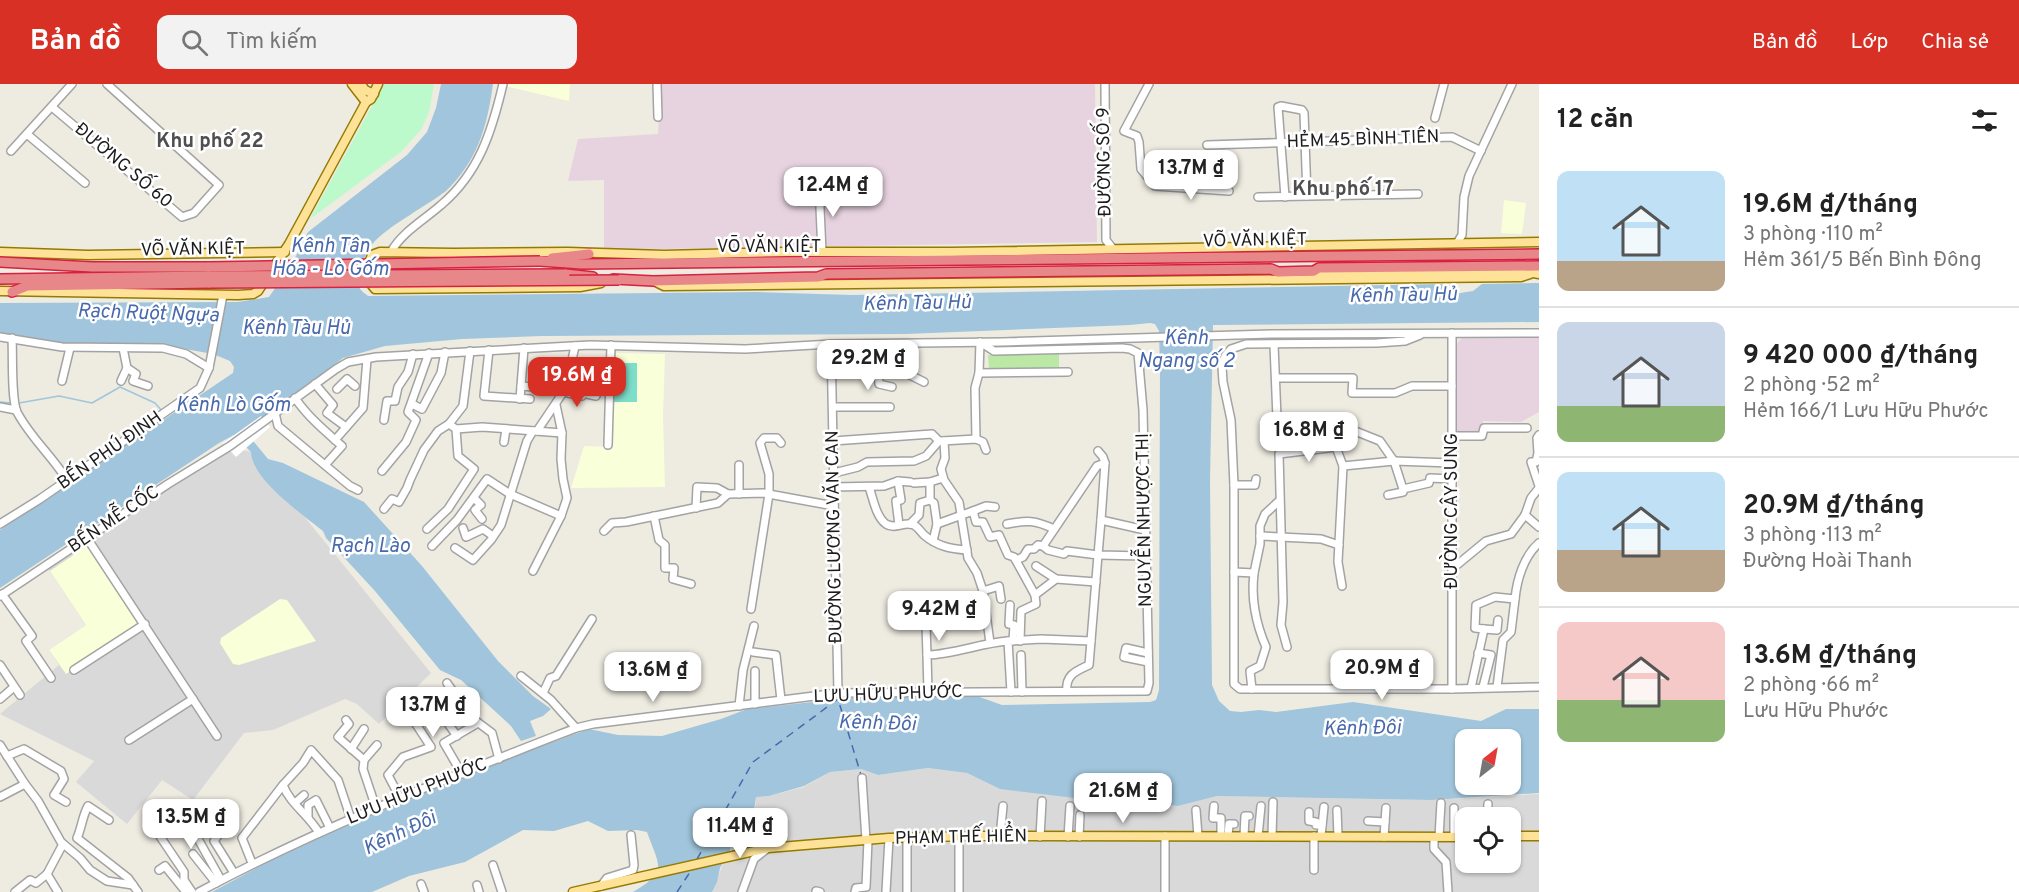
<!DOCTYPE html>
<html lang="vi">
<head>
<meta charset="utf-8">
<style>
	:root { --surface:#fff; --page:#f2f2f2; --text:#222; --muted:#767676; --line:#e0e0e0; --accent:#d93025 }
	body { margin:0; font-family:Overpass,sans-serif; background:var(--page); color:var(--text); height:100vh; display:flex; flex-direction:column; font-size:22px; white-space:nowrap }
	* { box-sizing:border-box; margin:0 }
	p { font-size:20px; color:var(--muted) }
	.icon { flex:none; width:33px; height:33px; fill:none; stroke:currentColor; stroke-width:2; stroke-linecap:round; stroke-linejoin:round }
	.map { position:relative; flex:1; overflow:hidden }
	.panel { display:flex; flex-direction:column; background:var(--surface); width:480px }
	.panel>* { flex:none }
	.needle { width:39px; rotate:31deg }
	.fabs { position:absolute; left:1455px; top:645px; display:grid; gap:12px }
	.fabs a { display:grid; place-items:center; width:66px; height:66px; border-radius:12px; background:var(--surface); box-shadow:0 2px 4px #0004; font-size:30px }
	.price { position:absolute; translate:-50% -51px; padding:0 14px; border-radius:12px; background:#fff; color:#222; font-size:20px; line-height:39px; filter:drop-shadow(0 2px 3px #0008) }
	.price::after { content:''; position:absolute; left:50%; top:36px; width:18px; height:14px; margin-left:-9px; background:inherit; clip-path:polygon(0 0,100% 0,50% 100%) }
	.price.on { background:var(--accent); color:#fff }
	ul { padding:0; list-style:none }
	li { display:flex; align-items:center; gap:18px; height:150px; padding:0 18px }
	li+li { border-top:2px solid var(--line) }
	li span { display:grid; place-items:center; flex:none; width:168px; height:120px; border-radius:12px; color:#555 }
	li>.icon { margin-inline-start:auto }
	span .icon { width:72px; height:72px; fill:#fffc; stroke-width:1 }
	li b { font-size:26px }
	h2 { display:flex; justify-content:space-between; align-items:center; height:72px; padding:0 18px; font-size:26px }
	header { display:flex; align-items:center; gap:36px; box-sizing:border-box; height:84px; padding:0 30px; background:var(--accent); color:#fff }
	header strong { font-size:28px }
	nav { display:flex; gap:33px; margin-inline-start:auto; font-size:21px }
	.search { width:420px; height:54px; background:var(--page); display:flex; align-items:center; gap:15px; box-sizing:border-box; padding:0 21px; border-radius:12px; color:var(--muted); font-size:22px }
	main { display:flex; flex:1; min-height:0 }
	.map>svg:first-child { display:block }
</style>
</head>
<body>
<header>
<strong>Bản đồ</strong>
<div class="search"><svg class="icon" aria-label="search" viewBox="0 0 24 24"><circle cx="10" cy="10" r="6"/><path d="M15 15l6 6"/></svg>Tìm kiếm</div>
<nav><a>Bản đồ</a><a>Lớp</a><a>Chia sẻ</a></nav>
</header>
<main>
<div class="map">
<svg width="1539" height="808" viewBox="0 0 1539 808">
	<rect width="100%" height="100%" fill="#eeebe1"/>
	<g fill="#dad9d9">
		<path d="M229 358 236 365 252 368 431 589 379 640 357 620 345 615 273 646 244 649 193 716 162 696 127 740 76 698 94 677 0 630 59 581 49 566 86 541 46 481Z"/>
		<path d="M928 684 967 689 1000 705 1055 710 1126 721 1140 726 1169 721 1178 722 1217 712 1431 716 1539 710V748H1511L1510 734H1466L1465 748 899 752 794 757 761 760 736 766V745L755 726 756 713 769 712 804 703 830 688 861 685 878 691Z"/>
		<path d="M1511 755H1539V808H712L723 780 747 774 748 769 788 764 963 758 1465 756 1466 778H1510Z"/>
	</g>
	<g fill="#e7d3e0">
		<path d="M661 0H1095L1097 158 604 166V96L568 97 578 55 658 50Z"/>
		<path d="M1463 253H1539V328L1521 338 1483 337 1480 350 1457 349V259Z"/>
	</g>
	<g fill="#f9ffd9">
		<path d="M505 0H570L569 17 505 2Z"/>
		<path d="M1504 116 1526 119 1522 150 1501 149Z"/>
		<path d="M613 269 665 270 663 332 665 403 571 404 584 362 610 363Z"/>
		<path d="M88 461 141 540 66 590 49 566 86 541 50 487Z"/>
		<path d="M280 515 287 516 316 557 239 581 233 580 220 559 221 554Z"/>
	</g>
	<path fill="#bbe9a5" d="M1059 270V284L989 285 988 271Z"/>
	<path fill="#bcfacb" d="M384 0H434L429 28 422 44 402 67 310 135Z"/>
	<rect fill="#7ddec9" x="614" y="279" width="23" height="39"/>
	<path fill="#a0c5dc" fill-rule="evenodd" d="M441 0H493C487 43 478 76 446 107 426 122 394 139 377 155 368 163 358 185 358 197 357 204 363 208 368 212L757 208 851 211 1442 200 1444 205 1448 209 1454 210 1473 207 1482 200 1539 199V238L1213 241 1210 397 1212 601 1219 617 1230 627 1241 628 1259 626 1276 628 1353 618 1481 637 1506 625H1539V709L1431 716 1217 712 1178 722 1169 721 1140 726 1126 720 1000 705 967 689 928 684 878 691 861 685 830 688 804 702 769 712 756 713 754 726 732 747 730 766 720 784 717 798 712 808H633C669 787 659 782 647 748L637 746 608 747 588 737 554 747 523 746 465 778 409 792 372 808H212L273 775 327 750 499 678 589 645 618 651 662 652 721 635 747 625 859 613 974 611 1002 621 1150 618 1156 616 1159 606 1160 285 1159 247 1155 240 1150 239 1130 241 906 250 541 252 462 255 385 262 343 274 303 306 245 347 268 375 283 379 364 418 422 482 498 577 533 612 551 625 543 632 530 637 536 652 521 657 511 642 461 596 440 586 375 507 326 454 323 447C302 430 252 396 251 368L234 351 219 359 0 504V446L227 293 233 289 234 283 230 277 213 270 163 261 67 262 0 249V219L238 218 269 213 293 178 308 148 407 71 427 48 436 24ZM1466 656H1510V700H1466Z"/>
	<path fill="#fff" d="M261 332 270 343 236 373 223 359Z"/>
	<g fill="none" stroke-linecap="round" stroke-linejoin="round">
		<g stroke="#a0c5dc" stroke-width="1.5">
			<path d="M0 318 11 319"/>
			<path d="M19 319 59 312 92 319 120 303 155 319 163 328"/>
		</g>
		<g stroke="#4869ac" stroke-width="1.5" stroke-dasharray="8 6" stroke-linecap="butt">
			<path d="M697 775 753 678 838 615 861 691"/>
			<path d="M677 808 692 785"/>
		</g>
		<defs>
			<g id="minor">
				<path d="M657 0 658 33"/>
				<path d="M1105 0 1106 156 1113 165"/>
				<path d="M1149 0 1124 47 1137 52 1139 58 1141 85 1155 102 1229 107"/>
				<path d="M52 23 182 133 194 129 219 101 107 0"/>
				<path d="M1435 34 1444 0"/>
				<path d="M28 51 85 99"/>
				<path d="M1207 61 1452 53 1481 67"/>
				<path d="M11 67 72 0"/>
				<path d="M819 102 822 168"/>
				<path d="M1258 113 1418 110"/>
				<path d="M1285 113 1278 23 1281 22 1302 26 1304 29 1307 112"/>
				<path d="M1457 159 1462 151 1464 113 1469 92 1512 0"/>
				<path d="M391 168C402 148 424 136 441 121 479 89 492 47 503 0"/>
				<path d="M1452 249V605"/>
				<path d="M1420 251 1405 257 1377 259 1246 260 1231 265 1225 272 1222 283 1223 298 1231 336 1234 401V600L1240 605H1452L1539 603"/>
				<path d="M0 253 62 263 163 264 186 270 209 284"/>
				<path d="M12 254C13 271 11 315 17 328 30 353 52 372 67 396"/>
				<path d="M831 260 838 609"/>
				<path d="M1274 261 1277 334 1340 341 1380 357 1394 377 1403 405"/>
				<path d="M123 264 127 284 136 290 133 297 148 302"/>
				<path d="M489 266 484 312 530 315"/>
				<path d="M878 284 879 300 892 303"/>
				<path d="M832 286 896 284 924 298"/>
				<path d="M979 289 1068 288"/>
				<path d="M1276 294H1353L1352 309H1395L1412 302H1452"/>
				<path d="M62 297 70 264"/>
				<path d="M121 297 127 284"/>
				<path d="M315 300 333 321 327 329 346 343"/>
				<path d="M521 302 546 304"/>
				<path d="M337 305 347 295 355 302"/>
				<path d="M564 308 582 312V309L596 312"/>
				<path d="M295 314C308 333 325 347 342 362L325 381"/>
				<path d="M520 315 524 264"/>
				<path d="M412 320 422 325 441 289 445 268"/>
				<path d="M0 323 16 326"/>
				<path d="M833 323H890"/>
				<path d="M275 329 278 342 350 402 358 406"/>
				<path d="M384 336 387 317H395L398 303 408 288 413 270"/>
				<path d="M456 345 482 343 562 349"/>
				<path d="M537 347 566 304 575 262"/>
				<path d="M1539 351 1537 354 1538 369 1536 378H1531L1539 402"/>
				<path d="M1452 352H1482L1484 344H1527"/>
				<path d="M335 356 363 324 367 275"/>
				<path d="M833 357 932 350 939 357"/>
				<path d="M942 357 976 355 983 358 986 366"/>
				<path d="M944 357 945 374 941 385 944 396 959 418 968 474 977 489 983 507"/>
				<path d="M504 358 506 345"/>
				<path d="M608 361 611 261"/>
				<path d="M1098 367 1103 373 1105 379 1101 436 1145 446"/>
				<path d="M739 381V410"/>
				<path d="M1343 382 1394 377 1452 379"/>
				<path d="M382 387 406 358 416 336 408 328 429 269"/>
				<path d="M834 389 858 383 867 378 914 377 926 372 939 357"/>
				<path d="M898 397 901 416 896 417 899 441"/>
				<path d="M930 398V416L934 419 937 440 933 457"/>
				<path d="M914 399 930 398 943 394"/>
				<path d="M1234 401H1255L1256 395"/>
				<path d="M834 403 884 402 898 397 910 398"/>
				<path d="M869 403C873 414 876 433 886 440 895 446 904 437 914 441 918 443 920 447 924 451 937 462 950 465 967 466"/>
				<path d="M1388 411 1403 408V405L1429 399 1430 394 1452 395"/>
				<path d="M474 414 481 421 475 426 482 435"/>
				<path d="M696 424 697 403 717 404 728 410"/>
				<path d="M384 425 392 415 399 418 407 404 410 396 424 366 438 347 449 340 463 322 470 267"/>
				<path d="M973 427 986 422 995 423"/>
				<path d="M1525 431 1531 414 1539 404"/>
				<path d="M654 432 659 456 665 461V484H674L673 495 691 500"/>
				<path d="M1101 436 1098 471 1145 472"/>
				<path d="M0 440 40 415 200 304 209 284 223 211"/>
				<path d="M910 440 919 431 920 419 930 416"/>
				<path d="M937 440 973 427 976 438H983L990 453 999 451 1008 471 1014 473 1035 511 1056 495"/>
				<path d="M1007 440C1027 436 1035 436 1054 445"/>
				<path d="M463 444 466 453 483 445 493 452"/>
				<path d="M427 445 448 425 474 385 458 372 456 345 449 340"/>
				<path d="M604 447 612 439 626 438 718 419 728 410 763 409 834 422"/>
				<path d="M1260 452 1321 455 1339 461"/>
				<path d="M87 454 217 652"/>
				<path d="M432 462 457 436 487 395 510 410 561 432"/>
				<path d="M1043 462 1048 466 1064 470 1067 467 1098 471 1089 581C1076 587 1065 591 1067 607"/>
				<path d="M455 464 473 476 491 456 501 441 527 357 533 347"/>
				<path d="M1016 476 1023 473 1028 465H1034L1038 461 1043 462 1097 382 1105 379"/>
				<path d="M1036 482 1056 495 1096 498"/>
				<path d="M1452 485 1486 457 1511 450 1525 431 1539 443"/>
				<path d="M533 487 561 432 567 414 563 395 561 375 562 349 556 321"/>
				<path d="M1234 488 1254 489 1260 460V442L1265 430 1279 417"/>
				<path d="M2 510 32 552 26 557 51 594"/>
				<path d="M0 512 168 400 230 362 336 285 348 278 376 273 590 261 745 265 831 260 1002 258 1271 250 1539 249"/>
				<path d="M1010 521 1009 540 1014 541 1013 557"/>
				<path d="M751 525 769 410V390L760 359 764 354H777L781 359"/>
				<path d="M1484 545 1497 546 1498 536"/>
				<path d="M1020 557 1021 527 1036 520 1035 511"/>
				<path d="M990 559 983 507 999 502 1001 515"/>
				<path d="M1287 563 1281 541 1283 518 1279 370 1336 363 1343 382 1338 478 1342 502"/>
				<path d="M753 568 776 571 781 616"/>
				<path d="M1148 569 1126 564 1124 573 1148 578"/>
				<path d="M1478 569 1491 571 1483 603"/>
				<path d="M927 571 926 541 950 523 966 532"/>
				<path d="M1021 571 1022 608"/>
				<path d="M0 581 20 611"/>
				<path d="M74 586 145 540"/>
				<path d="M755 587V620"/>
				<path d="M521 592 551 616 576 644"/>
				<path d="M447 599 472 634 492 649 499 675"/>
				<path d="M1497 603 1503 556 1511 548 1515 515"/>
				<path d="M1471 604 1484 545 1475 544 1476 521 1495 513 1515 515C1517 495 1524 472 1539 459"/>
				<path d="M1252 605 1250 587 1260 582 1266 563C1256 540 1251 514 1254 489"/>
				<path d="M928 608 927 571C955 570 981 559 1008 557"/>
				<path d="M1011 608 1008 557 1041 555 1091 557"/>
				<path d="M543 609 550 594 556 592 592 535"/>
				<path d="M0 615 14 603"/>
				<path d="M739 622 743 586 754 542"/>
				<path d="M444 634 440 637 432 627 439 620 448 632 444 634 457 652"/>
				<path d="M346 636 349 640 338 653 364 676 363 685 376 724"/>
				<path d="M129 656 193 615"/>
				<path d="M0 661 25 700 38 717 61 758 80 774 90 786 107 797 133 801"/>
				<path d="M351 665 364 645"/>
				<path d="M7 672 24 665 61 687 64 695 54 711 66 718"/>
				<path d="M364 676 377 661"/>
				<path d="M462 690 444 659 478 639"/>
				<path d="M862 694 866 756"/>
				<path d="M0 713 25 700"/>
				<path d="M400 714 388 691 403 673 431 663 416 640"/>
				<path d="M295 719 304 711"/>
				<path d="M183 720 190 726 188 737 221 796"/>
				<path d="M1214 722 1213 734H1221V752"/>
				<path d="M1196 726 1198 752"/>
				<path d="M1337 726 1338 752"/>
				<path d="M227 727 211 739 219 750 214 757 234 789"/>
				<path d="M1309 728V737L1316 738V741H1322"/>
				<path d="M308 733V721L316 716 330 744"/>
				<path d="M1487 734 1488 720"/>
				<path d="M109 736 88 722C82 733 82 743 77 754L128 794 138 808"/>
				<path d="M1368 737 1385 738"/>
				<path d="M153 742 184 788V796L192 808"/>
				<path d="M319 749C309 731 290 720 283 701L303 679 311 666 338 696 351 735"/>
				<path d="M1165 752V808"/>
				<path d="M1228 752 1229 740H1234"/>
				<path d="M1244 752 1245 732H1249"/>
				<path d="M1258 752 1261 722"/>
				<path d="M1272 752 1273 718"/>
				<path d="M1314 752V786"/>
				<path d="M1321 752 1324 723"/>
				<path d="M959 753V808"/>
				<path d="M1000 753 1003 722"/>
				<path d="M1040 753 1042 717"/>
				<path d="M1068 753 1070 722"/>
				<path d="M1079 753 1080 731"/>
				<path d="M1384 753 1386 724"/>
				<path d="M1434 753V765L1446 778 1448 808"/>
				<path d="M1439 753 1441 719"/>
				<path d="M1454 753V724"/>
				<path d="M193 770 216 799"/>
				<path d="M252 779 242 754 283 701"/>
				<path d="M493 781 502 808"/>
				<path d="M159 786 165 782 186 808"/>
				<path d="M421 800 424 808"/>
				<path d="M477 801 479 808"/>
				<path d="M601 802 607 794 633 786 634 781 631 751"/>
				<path d="M816 807 820 808"/>
				<path d="M15 808 30 796 36 799 47 790"/>
				<path d="M58 808 47 790 63 760"/>
				<path d="M199 808C320 743 448 694 576 644L593 640 838 609 1147 607 1149 599 1143 326 1138 269 1130 265 1122 264 994 267 980 258 979 289 975 304 976 355"/>
				<path d="M742 808 754 775 768 764"/>
				<path d="M855 808 856 804 866 803 868 756"/>
				<path d="M886 808 889 754"/>
				<path d="M907 808V754"/>
			</g>
			<g id="major">
				<path d="M352 0 366 18"/>
				<path d="M361 0 365 6 374 10"/>
				<path d="M0 168 88 171 285 168"/>
				<path d="M1314 187 1319 189 1521 187 1539 190"/>
				<path d="M654 197 664 202 1521 193 1530 190"/>
				<path d="M601 199 580 203 375 205C365 195 367 183 372 171L380 168 453 169 568 168 664 171 787 168H952L1539 158"/>
				<path d="M0 207 238 211 253 210 258 207 289 160 366 18 371 15 378 0"/>
				<path d="M1510 752H1539"/>
				<path d="M573 808 768 764 889 754 973 752 1466 753"/>
			</g>
			<g id="highway">
				<path d="M552 174 589 170"/>
				<path d="M540 177 582 180 1539 170"/>
				<path d="M0 178 92 183H209"/>
				<path d="M565 190 593 193"/>
				<path d="M0 195 209 192"/>
				<path d="M613 195 653 197 818 193 826 190 1271 185 1278 188 1314 187 1319 184 1539 182"/>
				<path d="M12 208 27 202 210 199"/>
			</g>
		</defs>
		<use href="#minor" stroke="#a3a3a3" stroke-width="10"/>
		<use href="#major" stroke="#947b00" stroke-width="11"/>
		<use href="#highway" stroke="#d82142" stroke-width="12"/>
		<use href="#minor" stroke="#fff" stroke-width="7"/>
		<use href="#major" stroke="#fde297" stroke-width="8"/>
		<use href="#highway" stroke="#e78789" stroke-width="9"/>
		<defs>
			<g id="highway-bridge">
				<path d="M209 183 540 177"/>
				<path d="M209 192 565 190"/>
				<path d="M210 199 619 196"/>
			</g>
		</defs>
		<use href="#highway-bridge" stroke="#d82142" stroke-width="12" stroke-linecap="butt"/>
		<use href="#highway-bridge" stroke="#e78789" stroke-width="9"/>
	</g>
	<g text-anchor="middle" dominant-baseline="central" stroke-width="5" stroke-linejoin="round" paint-order="stroke">
		<g font-size="18" fill="#1c1c1c" stroke="#fff">
			<text transform="translate(1363 56) rotate(-2)">HẺM 45 BÌNH TIÊN</text>
			<text transform="translate(1105 78) rotate(-91)">ĐƯỜNG SỐ 9</text>
			<text transform="translate(123 82) rotate(40)">ĐƯỜNG SỐ 60</text>
			<text transform="translate(1255 157) rotate(-1)">VÕ VĂN KIỆT</text>
			<text x="769" y="163">VÕ VĂN KIỆT</text>
			<text transform="translate(193 166) rotate(-1)">VÕ VĂN KIỆT</text>
			<text transform="translate(110 367) rotate(-35)">BẾN PHÚ ĐỊNH</text>
			<text transform="translate(1452 427) rotate(-90)">ĐƯỜNG CÂY SUNG</text>
			<text transform="translate(114 436) rotate(-34)">BẾN MỄ CỐC</text>
			<text transform="translate(1145 436) rotate(-91)">NGUYỄN NHƯỢC THỊ</text>
			<text transform="translate(835 453) rotate(-91)">ĐƯỜNG LƯƠNG VĂN CAN</text>
			<text transform="translate(888 611) rotate(-2)">LƯU HỮU PHƯỚC</text>
			<text transform="translate(417 708) rotate(-22)">LƯU HỮU PHƯỚC</text>
			<text transform="translate(961 754) rotate(-1)">PHẠM THẾ HIỂN</text>
		</g>
		<g font-size="20" font-weight="bold" fill="#4f4f4f" stroke="#fff">
			<text x="210" y="58">Khu phố 22</text>
			<text x="1343" y="106">Khu phố 17</text>
		</g>
		<g font-size="20" font-style="italic" fill="#4869ac" stroke="#fff">
			<text x="330" y="163">Kênh Tân<tspan x="330" dy="23">Hóa - Lò Gốm</tspan></text>
			<text transform="translate(1403 212) rotate(-1)">Kênh Tàu Hủ</text>
			<text transform="translate(917 220) rotate(-1)">Kênh Tàu Hủ</text>
			<text transform="translate(148 230) rotate(2)">Rạch Ruột Ngựa</text>
			<text x="296" y="245">Kênh Tàu Hủ</text>
			<text x="1186" y="255">Kênh<tspan x="1186" dy="23">Ngang số 2</tspan></text>
			<text x="233" y="322">Kênh Lò Gốm</text>
			<text x="370" y="463">Rạch Lào</text>
			<text transform="translate(877 640) rotate(2)">Kênh Đôi</text>
			<text transform="translate(1362 645) rotate(-1)">Kênh Đôi</text>
			<text transform="translate(400 750) rotate(-25)">Kênh Đôi</text>
		</g>
	</g>
</svg>
<div class="fabs">
<a><svg class="needle" viewBox="-14 -14 28 28"><path d="M0-13l5 13h-10z" fill="#e53935"/><path d="M0 13l5-13h-10z" fill="#767676"/></svg></a>
<a><svg class="icon" aria-label="locate" viewBox="0 0 24 24"><circle cx="12" cy="12" r="6"/><path d="M12 2v4M12 18v4M2 12h4M18 12h4"/></svg></a>
</div>
<b class="price" style="left:1191px;top:117px">13.7M ₫</b>
<b class="price" style="left:833px;top:134px">12.4M ₫</b>
<b class="price" style="left:868px;top:307px">29.2M ₫</b>
<b class="price on" style="left:577px;top:324px">19.6M ₫</b>
<b class="price" style="left:1309px;top:379px">16.8M ₫</b>
<b class="price" style="left:939px;top:558px">9.42M ₫</b>
<b class="price" style="left:1382px;top:617px">20.9M ₫</b>
<b class="price" style="left:653px;top:619px">13.6M ₫</b>
<b class="price" style="left:433px;top:654px">13.7M ₫</b>
<b class="price" style="left:1123px;top:740px">21.6M ₫</b>
<b class="price" style="left:191px;top:766px">13.5M ₫</b>
<b class="price" style="left:740px;top:775px">11.4M ₫</b>
</div>
<section class="panel">
<h2>12 căn<svg class="icon" aria-label="filters" viewBox="0 0 24 24"><path d="M4 7h16M4 17h16"/><circle cx="9" cy="7" r="2"/><circle cx="15" cy="17" r="2"/></svg></h2>
<ul>
<li><span style="background:linear-gradient(#bfe0f5 75%,#b9a48a 0)"><svg class="icon" aria-label="home" viewBox="0 0 24 24"><path d="M3 11l9-7 9 7M6 9v11h12V9"/></svg></span><div><b>19.6M ₫/tháng</b><p>3 phòng · 110 m²</p><p>Hẻm 361/5 Bến Bình Đông</p></div></li>
<li><span style="background:linear-gradient(#c9d6e8 70%,#8fb573 0)"><svg class="icon" aria-label="home" viewBox="0 0 24 24"><path d="M3 11l9-7 9 7M6 9v11h12V9"/></svg></span><div><b>9 420 000 ₫/tháng</b><p>2 phòng · 52 m²</p><p>Hẻm 166/1 Lưu Hữu Phước</p></div></li>
<li><span style="background:linear-gradient(#bfe0f5 65%,#b9a48a 0)"><svg class="icon" aria-label="home" viewBox="0 0 24 24"><path d="M3 11l9-7 9 7M6 9v11h12V9"/></svg></span><div><b>20.9M ₫/tháng</b><p>3 phòng · 113 m²</p><p>Đường Hoài Thanh</p></div></li>
<li><span style="background:linear-gradient(#f6c9c9 65%,#8fb573 0)"><svg class="icon" aria-label="home" viewBox="0 0 24 24"><path d="M3 11l9-7 9 7M6 9v11h12V9"/></svg></span><div><b>13.6M ₫/tháng</b><p>2 phòng · 66 m²</p><p>Lưu Hữu Phước</p></div></li>
</ul>
</section>
</main>
</body>
</html>
